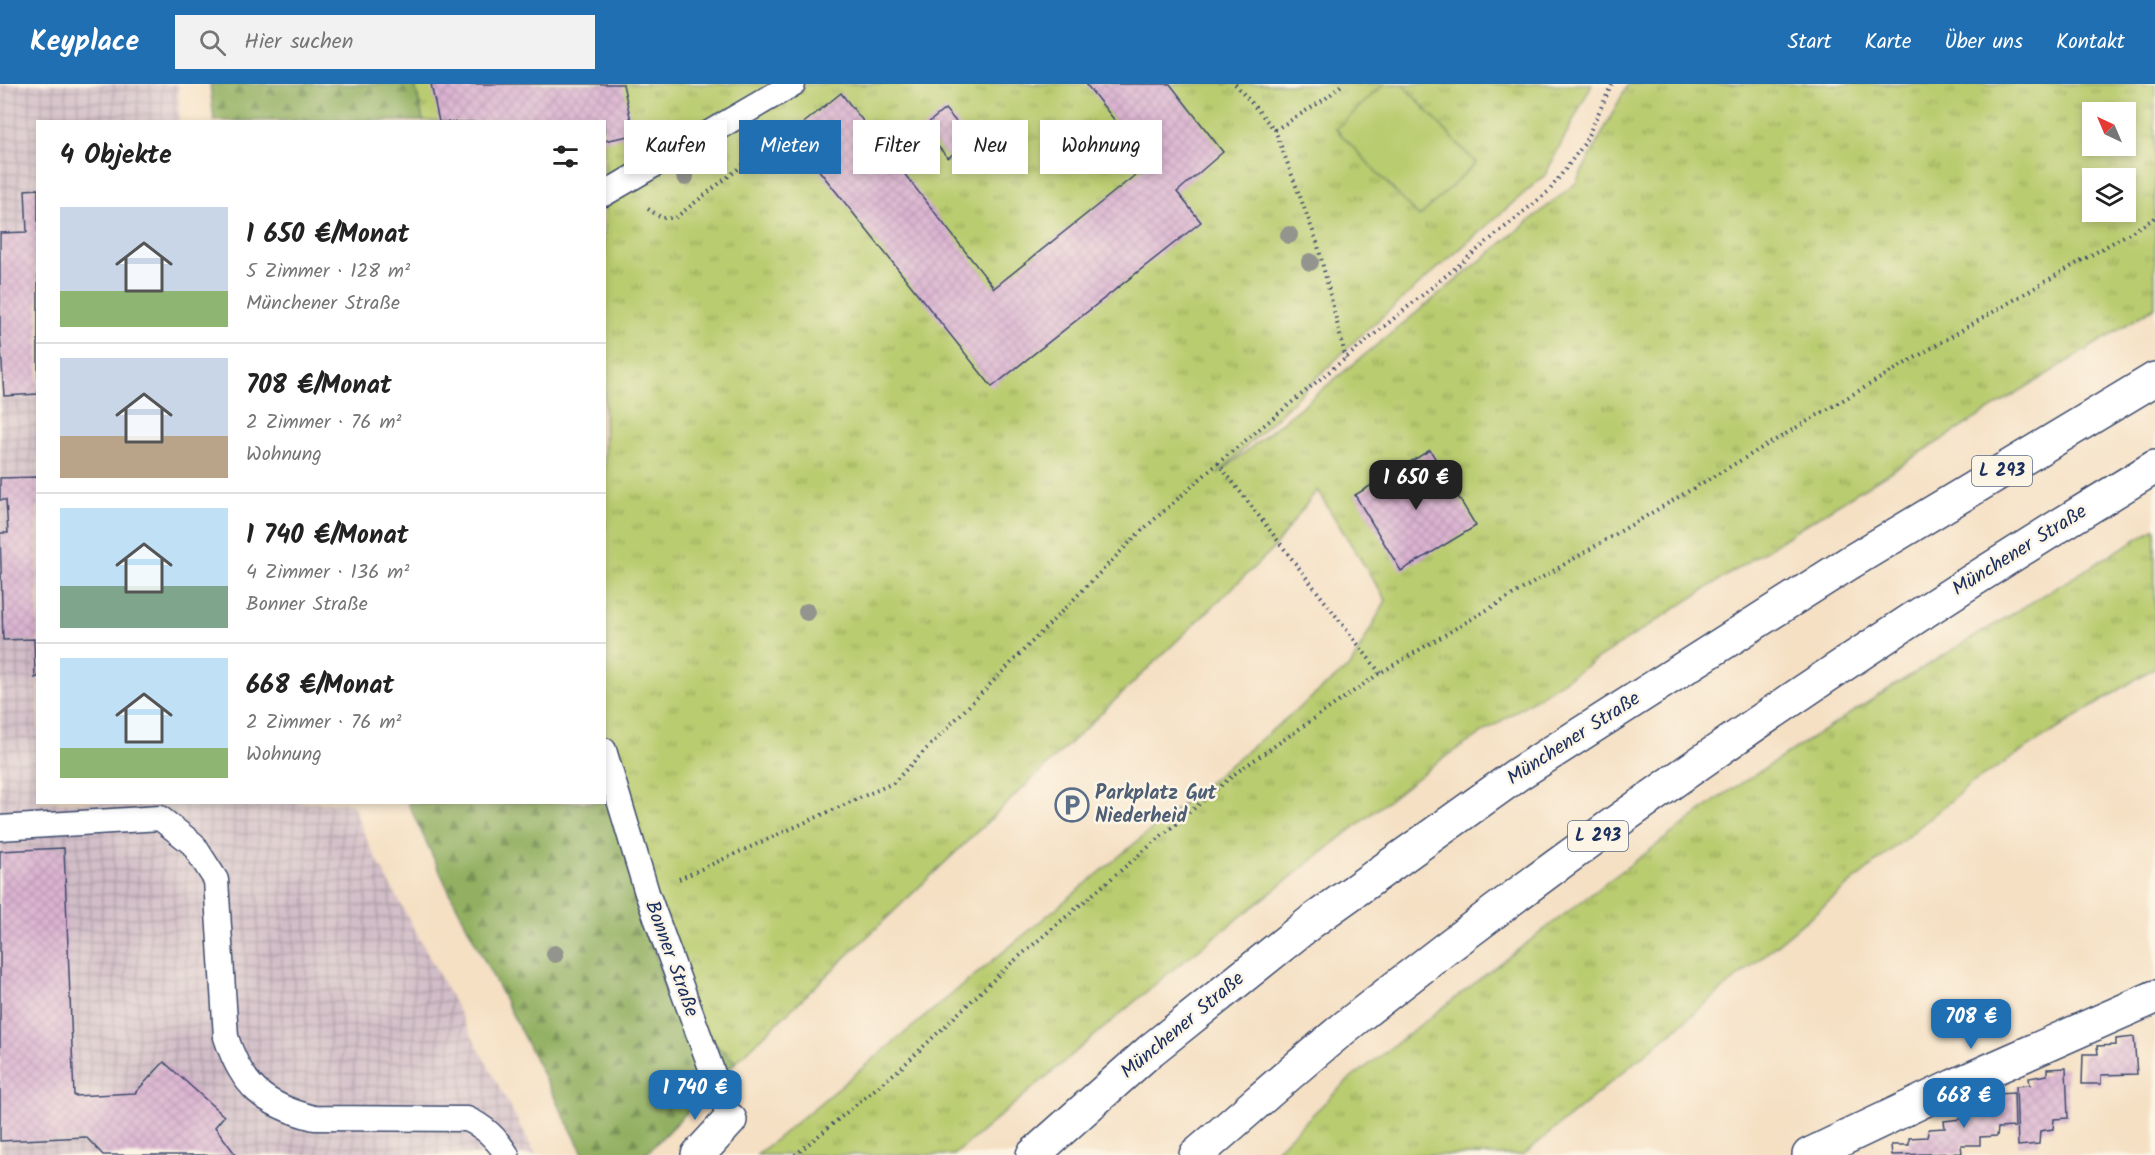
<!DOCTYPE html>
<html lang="de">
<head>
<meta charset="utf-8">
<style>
	:root { --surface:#fff; --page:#f2f2f2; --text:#222; --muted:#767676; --line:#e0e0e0; --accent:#1f6fb2 }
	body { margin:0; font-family:Kalam,sans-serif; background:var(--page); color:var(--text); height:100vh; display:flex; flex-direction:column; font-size:22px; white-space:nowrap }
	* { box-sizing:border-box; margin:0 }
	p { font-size:20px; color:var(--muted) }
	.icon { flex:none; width:33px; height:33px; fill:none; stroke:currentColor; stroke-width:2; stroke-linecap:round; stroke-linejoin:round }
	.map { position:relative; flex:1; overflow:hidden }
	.panel { position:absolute; left:36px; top:36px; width:570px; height:684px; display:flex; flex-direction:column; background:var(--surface); border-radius:0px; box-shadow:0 3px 9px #0003 }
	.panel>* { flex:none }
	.top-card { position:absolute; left:624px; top:36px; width:570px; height:54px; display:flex; gap:12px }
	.needle { width:39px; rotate:316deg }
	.fabs { position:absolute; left:2082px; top:18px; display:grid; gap:12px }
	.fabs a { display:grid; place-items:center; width:54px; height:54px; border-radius:0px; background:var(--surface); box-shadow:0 3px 9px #0003; font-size:30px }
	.price { position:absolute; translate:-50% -51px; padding:0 14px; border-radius:12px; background:var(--accent); color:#fff; font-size:20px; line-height:39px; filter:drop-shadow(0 2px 3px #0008) }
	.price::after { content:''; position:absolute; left:50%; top:36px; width:18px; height:14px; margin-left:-9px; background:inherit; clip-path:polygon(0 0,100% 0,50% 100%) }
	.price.selected { background:#222; color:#fff }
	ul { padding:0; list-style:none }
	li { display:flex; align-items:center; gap:18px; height:150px; padding:0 24px }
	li+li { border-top:2px solid var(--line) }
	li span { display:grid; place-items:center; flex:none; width:168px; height:120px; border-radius:0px; color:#555 }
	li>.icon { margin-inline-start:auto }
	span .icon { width:72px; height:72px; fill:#fffc; stroke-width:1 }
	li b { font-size:26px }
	h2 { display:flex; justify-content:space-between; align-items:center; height:72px; padding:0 24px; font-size:26px }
	.pill { padding:0 21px; border-radius:0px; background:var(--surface); box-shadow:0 3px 9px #0003; font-size:21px; line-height:54px }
	.pill.selected { background:var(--accent); color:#fff }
	header { display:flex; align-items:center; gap:36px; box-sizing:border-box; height:84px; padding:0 30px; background:var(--accent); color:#fff }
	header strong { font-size:28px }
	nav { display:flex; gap:33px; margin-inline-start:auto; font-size:21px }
	.search { width:420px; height:54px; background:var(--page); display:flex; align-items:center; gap:15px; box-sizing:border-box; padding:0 21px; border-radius:0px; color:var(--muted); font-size:22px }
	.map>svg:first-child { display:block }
</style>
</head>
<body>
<header>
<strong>Keyplace</strong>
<div class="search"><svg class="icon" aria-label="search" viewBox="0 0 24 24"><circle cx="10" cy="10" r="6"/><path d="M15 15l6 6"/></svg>Hier suchen</div>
<nav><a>Start</a><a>Karte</a><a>Über uns</a><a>Kontakt</a></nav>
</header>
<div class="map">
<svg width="2155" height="1071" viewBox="0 0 2155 1071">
	<defs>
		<pattern id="industrial-grid" width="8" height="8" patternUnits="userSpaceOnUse" patternTransform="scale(1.5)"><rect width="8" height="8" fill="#d2bdc7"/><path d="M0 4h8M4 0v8" fill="none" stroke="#aa9aa5"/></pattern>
		<pattern id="grass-tufts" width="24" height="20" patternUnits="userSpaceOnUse" patternTransform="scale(1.5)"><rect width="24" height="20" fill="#bacc6f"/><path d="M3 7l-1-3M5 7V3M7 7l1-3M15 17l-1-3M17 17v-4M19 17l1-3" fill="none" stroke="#96a65e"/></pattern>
		<pattern id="forest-firs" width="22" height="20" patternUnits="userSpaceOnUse" patternTransform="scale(1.5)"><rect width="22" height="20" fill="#93b062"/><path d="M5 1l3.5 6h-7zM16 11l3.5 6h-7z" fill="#779054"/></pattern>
		<pattern id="building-cross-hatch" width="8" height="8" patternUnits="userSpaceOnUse" patternTransform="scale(1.5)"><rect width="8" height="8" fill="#dab2d0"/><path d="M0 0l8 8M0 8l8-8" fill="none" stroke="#ba99b5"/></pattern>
	</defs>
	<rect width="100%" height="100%" fill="#fcf5e5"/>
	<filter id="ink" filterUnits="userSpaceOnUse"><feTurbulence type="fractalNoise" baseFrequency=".0167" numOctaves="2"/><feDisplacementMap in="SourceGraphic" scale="12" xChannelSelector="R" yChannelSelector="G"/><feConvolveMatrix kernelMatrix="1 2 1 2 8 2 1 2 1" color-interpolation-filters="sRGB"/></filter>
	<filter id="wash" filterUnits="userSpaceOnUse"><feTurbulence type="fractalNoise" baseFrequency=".008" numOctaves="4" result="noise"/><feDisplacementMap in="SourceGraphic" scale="24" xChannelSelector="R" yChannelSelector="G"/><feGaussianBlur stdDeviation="1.35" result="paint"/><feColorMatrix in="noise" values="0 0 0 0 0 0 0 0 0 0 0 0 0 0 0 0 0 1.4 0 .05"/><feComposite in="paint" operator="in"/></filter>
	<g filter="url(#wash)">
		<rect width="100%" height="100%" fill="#f5e0c4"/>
		<path fill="url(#industrial-grid)" d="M0 0H178L179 37 38 38V718L352 719 368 759 536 1071H0Z"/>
		<g fill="url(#grass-tufts)" stroke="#6a7e66" stroke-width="1.5" fill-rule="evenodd">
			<path d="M415 0H1592L1545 91 1361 251 1217 391 1576 99 1628 0H2155V223L1811 437 1436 679 1166 891 954 1071H757L1351 581 1386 516 1317 406 1272 466 736 978 670 922 605 696 604 38 423 37ZM2092 28H2126V62H2092ZM2092 94H2126V128H2092Z"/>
			<path d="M2155 444V583L1972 699 1523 1071H1271L1345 999 1545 845 1720 713 1898 599Z"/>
		</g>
		<g fill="url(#forest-firs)" stroke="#577060" stroke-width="1.5">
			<path d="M210 0H415L423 37H214Z"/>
			<path d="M605 696 670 922 736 978 645 1071H584L448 805 408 719 604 718Z"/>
		</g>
		<path fill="#bacc6f" stroke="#6a7e66" stroke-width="1.5" d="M1384 0H1402L1476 79 1419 133 1336 45Z"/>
		<g id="blocks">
			<g fill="url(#building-cross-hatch)">
				<path d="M431 0H623L634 51 604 57V38H439Z"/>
				<path d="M1086 0H1170L1223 68 1177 108 1201 138 992 303 790 50 841 9 994 204 1149 80Z"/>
				<path d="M945 25 971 55 948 74 922 44Z"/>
				<path d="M38 105V310L4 312 0 248V149L27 148 25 106Z"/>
				<path d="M1430 366 1476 442 1401 487 1355 411Z"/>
				<path d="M38 393V593L35 594 34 555 3 556 0 449H8L6 416H0V394Z"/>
				<path d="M64 764 74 1012 135 1009 164 978 224 1032 215 1043 236 1071H103L86 1053 0 1057V767Z"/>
				<path d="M2134 953 2137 990 2101 991V1000H2082L2083 970H2098L2097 962 2116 961V955Z"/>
				<path d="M2066 984 2068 1034 2054 1035 2053 1045 2040 1047 2039 1060 2018 1062 2016 1002 2030 1001 2029 994 2047 991V985Z"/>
				<path d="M2014 1009 2015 1043 1998 1044 1997 1052 1980 1053V1061H1961L1962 1069 1892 1071 1891 1061H1909V1054L1927 1053 1929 1045 1945 1044 1944 1037 1961 1035 1962 1028 1979 1027V1019L1997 1017V1010Z"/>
			</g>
		</g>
	</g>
	<g filter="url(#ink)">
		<use href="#blocks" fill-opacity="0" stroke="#3c4a6d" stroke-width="1.5"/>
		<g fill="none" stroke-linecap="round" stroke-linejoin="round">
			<defs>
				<g id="lane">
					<path d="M604 110 793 0"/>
					<path d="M604 666 647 809 730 1036"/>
					<path d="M0 744 160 734 193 760 216 796 226 953C242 1003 264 1021 314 1034L467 1035C485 1043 496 1054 507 1071"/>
				</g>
				<g id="street">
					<path d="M698 1071 730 1036"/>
					<path d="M1809 1071 1954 1002 2155 913"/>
				</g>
				<g id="highway">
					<path d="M1033 1071 1151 966 1311 838 1518 690 1849 479 2155 295"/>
					<path d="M1196 1071C1249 1026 1300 979 1354 936 1609 734 1877 551 2155 383"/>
				</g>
			</defs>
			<use href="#lane" stroke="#3c4a6d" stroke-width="27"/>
			<use href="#street" stroke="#3c4a6d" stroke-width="36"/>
			<use href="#highway" stroke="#3c4a6d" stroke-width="36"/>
			<g stroke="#3c4a6d" stroke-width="4" stroke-dasharray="1.5 4.5" stroke-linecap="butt">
				<path d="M1235 0 1275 46 1317 158 1346 275"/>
				<path d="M1275 46 1325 15 1343 0"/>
				<path d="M648 125 662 134H675L756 71 754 61"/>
				<path d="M1218 379 1380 589"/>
				<path d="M679 795 893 699 1137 451 1218 379 1549 107 1584 60 1612 0"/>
				<path d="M795 1071 902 983 1008 882 1237 688 1380 589 1962 246 2155 134"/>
			</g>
			<use href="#lane" stroke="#fff" stroke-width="24"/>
			<use href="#street" stroke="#fff" stroke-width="33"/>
			<use href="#highway" stroke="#fff" stroke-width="33"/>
		</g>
		<g fill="#93948e">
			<circle cx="685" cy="93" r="9"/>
			<circle cx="1289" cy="151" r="9"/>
			<circle cx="1310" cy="178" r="9"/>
			<circle cx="807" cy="528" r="9"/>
			<circle cx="555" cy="870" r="9"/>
		</g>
	</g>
	<defs>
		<symbol id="parking-ring" viewBox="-11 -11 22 22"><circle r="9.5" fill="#fcf5e5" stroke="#5c6f8a" stroke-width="1.5"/><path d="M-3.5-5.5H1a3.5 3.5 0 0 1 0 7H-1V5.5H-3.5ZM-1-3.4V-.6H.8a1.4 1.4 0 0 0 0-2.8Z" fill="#5c6f8a"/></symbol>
	</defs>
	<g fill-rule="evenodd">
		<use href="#parking-ring" x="1053" y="702" width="38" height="38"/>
	</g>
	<g text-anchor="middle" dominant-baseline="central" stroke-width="5" stroke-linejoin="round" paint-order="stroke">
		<g fill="#fcf5e5" stroke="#5e6a86" stroke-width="1.5">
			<rect x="1972" y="372" width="60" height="30" rx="4.5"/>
			<rect x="1568" y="737" width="60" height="30" rx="4.5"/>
		</g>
		<g font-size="18" font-weight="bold" fill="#1b2f5e">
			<text x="2002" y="387">L 293</text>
			<text x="1598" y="752">L 293</text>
		</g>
		<g font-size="20" fill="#1b2f5e" stroke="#fcf5e5">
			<text transform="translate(2020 467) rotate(-32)">Münchener Straße</text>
			<text transform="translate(1574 655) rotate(-33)">Münchener Straße</text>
			<text transform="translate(671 875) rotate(70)">Bonner Straße</text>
			<text transform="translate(1183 942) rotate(-40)">Münchener Straße</text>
		</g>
		<g font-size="20" font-weight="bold" fill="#4e5e75" stroke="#fcf5e5" text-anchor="start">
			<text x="1095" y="710">Parkplatz Gut<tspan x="1095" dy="23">Niederheid</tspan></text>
		</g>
	</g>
</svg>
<div class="fabs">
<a><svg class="needle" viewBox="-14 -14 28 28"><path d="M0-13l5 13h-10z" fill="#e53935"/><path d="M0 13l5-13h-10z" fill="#767676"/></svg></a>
<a><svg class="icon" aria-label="layers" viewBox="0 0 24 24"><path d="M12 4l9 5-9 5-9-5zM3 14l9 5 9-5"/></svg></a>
</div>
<b class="price selected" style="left:1416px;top:427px">1 650 €</b>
<b class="price" style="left:1971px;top:966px">708 €</b>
<b class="price" style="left:695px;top:1037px">1 740 €</b>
<b class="price" style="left:1964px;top:1045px">668 €</b>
<div class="top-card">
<a class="pill">Kaufen</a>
<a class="pill selected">Mieten</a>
<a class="pill">Filter</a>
<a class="pill">Neu</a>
<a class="pill">Wohnung</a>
</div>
<section class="panel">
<h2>4 Objekte<svg class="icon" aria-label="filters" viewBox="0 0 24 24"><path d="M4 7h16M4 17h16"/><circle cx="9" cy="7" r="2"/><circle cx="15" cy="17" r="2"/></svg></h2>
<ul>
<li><span style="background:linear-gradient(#c9d6e8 70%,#8fb573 0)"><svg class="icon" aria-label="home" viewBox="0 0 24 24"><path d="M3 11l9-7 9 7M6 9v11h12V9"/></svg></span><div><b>1 650 €/Monat</b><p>5 Zimmer · 128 m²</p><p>Münchener Straße</p></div></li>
<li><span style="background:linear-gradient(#c9d6e8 65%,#b9a48a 0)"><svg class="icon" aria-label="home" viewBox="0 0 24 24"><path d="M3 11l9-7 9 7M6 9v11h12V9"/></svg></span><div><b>708 €/Monat</b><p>2 Zimmer · 76 m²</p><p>Wohnung</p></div></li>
<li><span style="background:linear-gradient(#bfe0f5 65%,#7fa58c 0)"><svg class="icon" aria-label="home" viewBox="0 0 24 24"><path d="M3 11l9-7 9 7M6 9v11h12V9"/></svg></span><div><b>1 740 €/Monat</b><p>4 Zimmer · 136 m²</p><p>Bonner Straße</p></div></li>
<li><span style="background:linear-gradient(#bfe0f5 75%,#8fb573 0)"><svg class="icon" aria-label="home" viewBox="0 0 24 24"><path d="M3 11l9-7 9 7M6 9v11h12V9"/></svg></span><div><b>668 €/Monat</b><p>2 Zimmer · 76 m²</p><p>Wohnung</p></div></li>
</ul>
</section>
</div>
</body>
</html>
